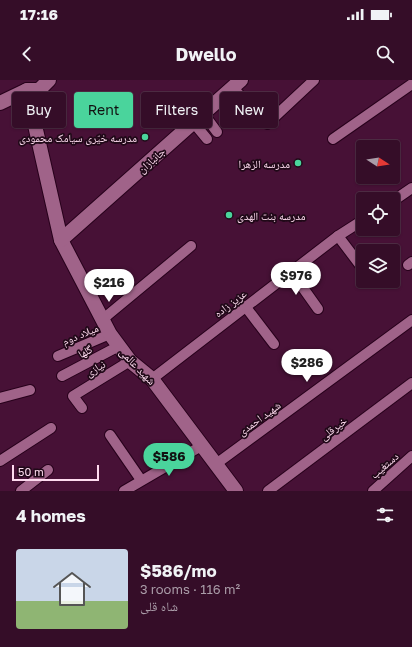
<!DOCTYPE html>
<html lang="en">
<head>
<meta charset="utf-8">
<style>
	:root { --surface:#350d28; --page:#3d1630; --text:#f1f3f6; --muted:#aa9ca8; --line:#4f2d45; --accent:#4ad49c }
	body { margin:0; font-family:"Golos Text","Noto Naskh Arabic",sans-serif; background:var(--page); color:var(--text); height:100vh; display:flex; flex-direction:column; font-size:15px; white-space:nowrap }
	* { box-sizing:border-box; margin:0 }
	p { font-size:13px; color:var(--muted) }
	.icon { flex:none; width:22px; height:22px; fill:none; stroke:currentColor; stroke-width:2; stroke-linecap:round; stroke-linejoin:round }
	.map { position:relative; height:411px; overflow:hidden }
	.sheet { display:flex; flex-direction:column; background:var(--surface); flex:1 }
	.sheet>* { flex:none }
	.hud { position:absolute; left:12px; top:12px; width:388px; height:36px; display:flex; gap:8px }
	.needle { width:26px; rotate:102deg }
	.tools { position:absolute; left:356px; top:60px; display:grid; gap:8px }
	.tools a { display:grid; place-items:center; width:44px; height:44px; border-radius:4px; background:var(--surface); box-shadow:0 1px 3px #0004,0 0 0 1px var(--line); font-size:20px }
	.scale { position:absolute; left:12px; bottom:10px; width:87px; box-sizing:border-box; padding-left:4px; border:2px solid #fedbef; border-top:0; font-size:11px; line-height:14px; white-space:nowrap; color:#fedbef; -webkit-text-stroke:3px #200918; paint-order:stroke }
	.price { position:absolute; translate:-50% -34px; padding:0 9px; border-radius:14px; background:#fff; color:#222; font-size:13px; line-height:26px; filter:drop-shadow(0 1px 2px #0008) }
	.price::after { content:''; position:absolute; left:50%; top:24px; width:12px; height:9px; margin-left:-6px; background:inherit; clip-path:polygon(0 0,100% 0,50% 100%) }
	.price.current { background:var(--accent); color:#111 }
	ul { padding:0; list-style:none }
	li { display:flex; align-items:center; gap:12px; height:100px; padding:0 16px }
	li span { display:grid; place-items:center; flex:none; width:112px; height:80px; border-radius:4px; color:#555 }
	li>.icon { margin-inline-start:auto }
	span .icon { width:48px; height:48px; fill:#fffc; stroke-width:1 }
	li b { font-size:17px }
	h2 { display:flex; justify-content:space-between; align-items:center; height:48px; padding:0 16px; font-size:17px }
	.tag { padding:0 14px; border-radius:4px; background:var(--surface); box-shadow:0 1px 3px #0004,0 0 0 1px var(--line); font-size:14px; line-height:36px }
	.tag.current { background:var(--accent); color:#111 }
	.status { display:flex; justify-content:space-between; align-items:center; height:28px; padding:0 20px; background:var(--surface); direction:ltr }
	.status svg { height:11px; fill:currentColor }
	header { display:flex; justify-content:space-between; align-items:center; height:52px; padding:0 16px; background:var(--surface); font-size:18px; font-weight:700 }
	.map>svg:first-child { display:block }
</style>
</head>
<body>
<div class="status"><b>17:16</b><svg viewBox="0 0 49 12"><path d="M0 12V9h3v3zM5 12V6h3v6zM10 12V3h3v9zM15 12V0h3v12zM26 1h20v11H26zM47 4h2v5h-2z"/></svg></div>
<header><svg class="icon" aria-label="back" viewBox="0 0 24 24"><path d="M15 5l-7 7 7 7"/></svg>Dwello<svg class="icon" aria-label="search" viewBox="0 0 24 24"><circle cx="10" cy="10" r="6"/><path d="M15 15l6 6"/></svg></header>
<div class="map">
<svg width="412" height="411" viewBox="0 0 412 411">
	<rect width="100%" height="100%" fill="#471136"/>
	<g fill="none" stroke-linecap="round" stroke-linejoin="round">
		<defs>
			<g id="street">
				<path d="M233 8 267 44 314 0"/>
				<path d="M219 19 234 37"/>
				<path d="M203 33 217 52"/>
				<path d="M193 42 207 59"/>
				<path d="M333 59 412 4"/>
				<path d="M393 121 412 108"/>
				<path d="M338 156 360 185"/>
				<path d="M408 185 412 182"/>
				<path d="M291 191 318 229"/>
				<path d="M245 226 274 264"/>
				<path d="M103 239 191 166"/>
				<path d="M58 276 110 254"/>
				<path d="M62 296 119 266"/>
				<path d="M152 299 338 156 363 140"/>
				<path d="M0 318 30 310"/>
				<path d="M82 328 73 316 130 281"/>
				<path d="M110 355 141 400"/>
				<path d="M0 381 51 348"/>
				<path d="M216 384 412 240"/>
				<path d="M21 411 48 390"/>
				<path d="M124 411 203 365"/>
				<path d="M268 411 412 303"/>
				<path d="M373 411 412 376"/>
			</g>
			<g id="secondary">
				<path d="M27 10 61 160 110 254 130 281 152 299 236 411"/>
				<path d="M0 23 27 10H39L49 0"/>
				<path d="M61 160 241 0"/>
			</g>
		</defs>
		<use href="#street" stroke="#27011b" stroke-width="12"/>
		<use href="#secondary" stroke="#27011b" stroke-width="16"/>
		<use href="#street" stroke="#a06389" stroke-width="10"/>
		<use href="#secondary" stroke="#a06389" stroke-width="14"/>
	</g>
	<g fill="#4ad49c" stroke="#200918" stroke-width="1.5">
		<circle cx="145" cy="57" r="4"/>
		<circle cx="298" cy="83" r="4"/>
		<circle cx="229" cy="135" r="4"/>
	</g>
	<g text-anchor="middle" dominant-baseline="central" stroke-width="3.5" stroke-linejoin="round" paint-order="stroke">
		<g font-size="11" fill="#fedbef" stroke="#200918" text-anchor="end">
			<text x="137" y="57">مدرسه خیّری سیامک محمودی</text>
			<text x="290" y="83">مدرسه الزهرا</text>
			<text x="237" y="135" text-anchor="start">مدرسه بنت الهدی</text>
		</g>
		<g font-size="11" fill="#fedbef" stroke="#200918">
			<text transform="translate(151 80) rotate(-42)">جانبازان</text>
			<text transform="translate(230 223) rotate(-37)">عزیز زاده</text>
			<text transform="translate(80 254) rotate(-23)">میلاد دوم</text>
			<text transform="translate(85 271) rotate(-28)">گلها</text>
			<text transform="translate(138 286) rotate(46)">شهید عالمی</text>
			<text transform="translate(95 288) rotate(-31)">نیازی</text>
			<text transform="translate(259 338) rotate(-36)">شهید احمدی</text>
			<text transform="translate(333 348) rotate(-37)">خیرقلی</text>
			<text transform="translate(384 385) rotate(-41)">دستغیب</text>
		</g>
	</g>
</svg>
<div class="tools">
<a><svg class="needle" viewBox="-14 -14 28 28"><path d="M0-13l5 13h-10z" fill="#e53935"/><path d="M0 13l5-13h-10z" fill="#aa9ca8"/></svg></a>
<a><svg class="icon" aria-label="locate" viewBox="0 0 24 24"><circle cx="12" cy="12" r="6"/><path d="M12 2v4M12 18v4M2 12h4M18 12h4"/></svg></a>
<a><svg class="icon" aria-label="layers" viewBox="0 0 24 24"><path d="M12 4l9 5-9 5-9-5zM3 14l9 5 9-5"/></svg></a>
</div>
<div class="scale">50 m</div>
<b class="price" style="left:296px;top:216px">$976</b>
<b class="price" style="left:109px;top:223px">$216</b>
<b class="price" style="left:307px;top:303px">$286</b>
<b class="price current" style="left:169px;top:397px">$586</b>
<div class="hud">
<a class="tag">Buy</a>
<a class="tag current">Rent</a>
<a class="tag">Filters</a>
<a class="tag">New</a>
</div>
</div>
<section class="sheet">
<h2>4 homes<svg class="icon" aria-label="filters" viewBox="0 0 24 24"><path d="M4 7h16M4 17h16"/><circle cx="9" cy="7" r="2"/><circle cx="15" cy="17" r="2"/></svg></h2>
<ul>
<li><span style="background:linear-gradient(#c9d6e8 65%,#8fb573 0)"><svg class="icon" aria-label="home" viewBox="0 0 24 24"><path d="M3 11l9-7 9 7M6 9v11h12V9"/></svg></span><div><b>$586/mo</b><p>3 rooms · 116 m²</p><p>شاه قلی</p></div></li>
</ul>
</section>
</body>
</html>
